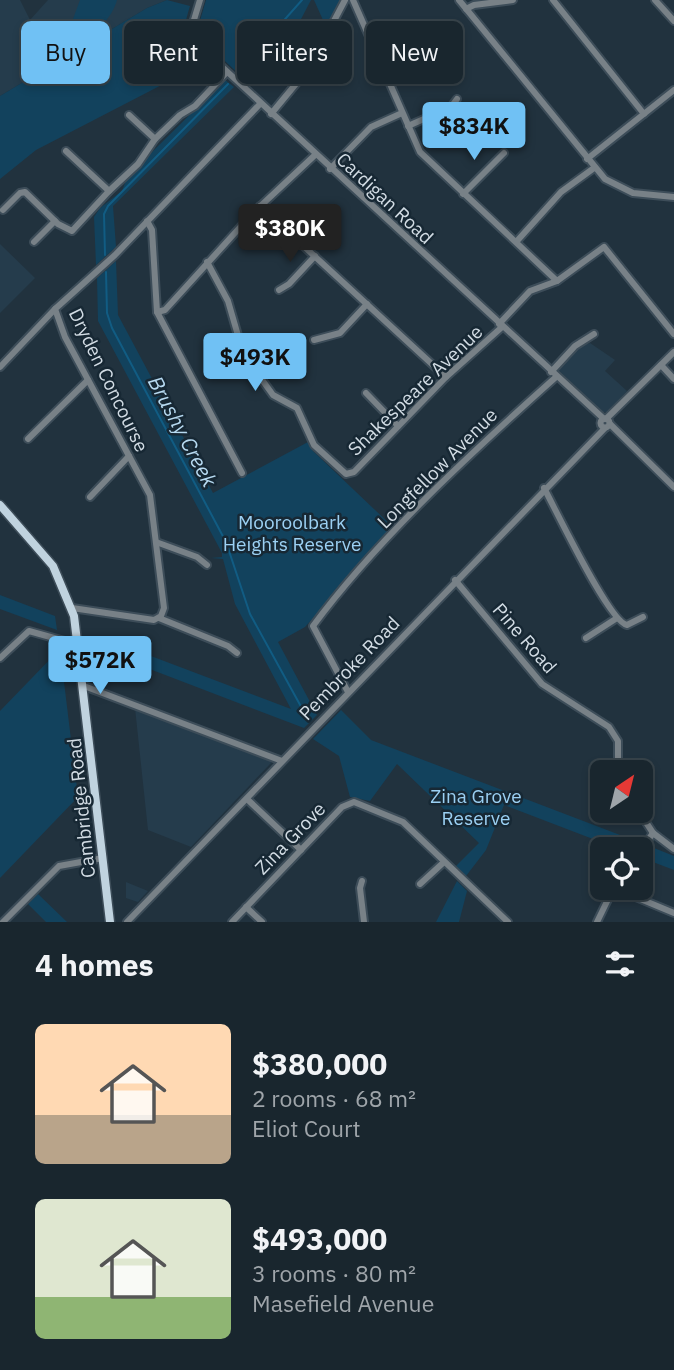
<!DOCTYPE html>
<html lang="en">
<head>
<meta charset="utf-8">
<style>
	:root { --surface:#19262e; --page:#26323a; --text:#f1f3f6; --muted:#9fa5aa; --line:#37434a; --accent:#70c1f4 }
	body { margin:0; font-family:"IBM Plex Sans",sans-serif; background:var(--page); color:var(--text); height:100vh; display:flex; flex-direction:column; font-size:26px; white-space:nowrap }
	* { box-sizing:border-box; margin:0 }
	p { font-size:23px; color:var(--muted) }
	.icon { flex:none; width:38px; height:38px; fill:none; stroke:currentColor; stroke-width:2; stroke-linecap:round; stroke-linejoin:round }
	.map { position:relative; height:922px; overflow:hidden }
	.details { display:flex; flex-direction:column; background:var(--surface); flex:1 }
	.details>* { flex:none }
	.banner { position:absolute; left:21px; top:21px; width:634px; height:63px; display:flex; gap:14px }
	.needle { width:46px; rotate:35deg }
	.controls { position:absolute; left:590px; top:760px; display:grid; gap:14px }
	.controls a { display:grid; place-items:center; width:63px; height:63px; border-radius:10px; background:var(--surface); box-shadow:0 4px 10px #0003,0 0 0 2px var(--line); font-size:35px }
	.price { position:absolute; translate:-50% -60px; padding:0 16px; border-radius:7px; background:var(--accent); color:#111; font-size:23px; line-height:46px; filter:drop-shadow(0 2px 4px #0008) }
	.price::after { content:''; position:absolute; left:50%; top:42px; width:21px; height:16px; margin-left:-10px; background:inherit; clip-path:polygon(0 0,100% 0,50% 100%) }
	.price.on { background:#222; color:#fff }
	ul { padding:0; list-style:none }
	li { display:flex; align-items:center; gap:21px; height:175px; padding:0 35px }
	li span { display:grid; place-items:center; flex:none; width:196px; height:140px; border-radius:10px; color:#555 }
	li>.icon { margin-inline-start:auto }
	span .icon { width:84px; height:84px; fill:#fffc; stroke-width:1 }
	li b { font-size:30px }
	h2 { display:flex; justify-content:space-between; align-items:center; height:84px; padding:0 35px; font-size:30px }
	.chip { padding:0 24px; border-radius:10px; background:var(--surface); box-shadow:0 4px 10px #0003,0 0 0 2px var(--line); font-size:24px; line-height:63px }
	.chip.on { background:var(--accent); color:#111 }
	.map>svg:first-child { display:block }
</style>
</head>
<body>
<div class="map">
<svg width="674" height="922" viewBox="0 0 674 922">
	<rect width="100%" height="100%" fill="#21323e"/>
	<g fill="#253c4c">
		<path d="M0 0H20L30 20 48 0H167L147 8 0 96Z"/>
		<path d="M0 244 35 278 0 313Z"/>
		<path d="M590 343 615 360 605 371 627 391 608 412H603L557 369 578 347Z"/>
		<path d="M135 708 270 760 271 763 191 847 148 830Z"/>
		<path d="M126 882 148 891 138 902 126 898Z"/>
	</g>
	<g fill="#12425d">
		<path d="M80 0H117C112 18 95 38 76 26L73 19Z"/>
		<path d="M167 0 190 6C180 39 182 39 206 62L36 150 0 179V96L147 8Z"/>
		<path d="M206 0H311L300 21 243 78 196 34Z"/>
		<path d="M314 0H340L327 29Z"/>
		<path d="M225 80 234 87 113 206 116 247 96 265 94 217 100 208 122 191 125 183 153 151Z"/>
		<path d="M116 261 118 315 213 493 308 442 313 451 395 529 305 627 278 642 317 715 304 728 100 650 98 636 291 709 235 604 223 559 211 558 222 557V553L98 321 97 278Z"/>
		<path d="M0 595 55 616 57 630 0 609Z"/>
		<path d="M60 649 78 797 0 878V711Z"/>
		<path d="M341 710 371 740 641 843 637 849H619L504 805 486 850 466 876 456 866 479 843 397 764 370 801 350 797 339 756 313 739Z"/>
		<path d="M654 848 674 856V870L645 859Z"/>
		<path d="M457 881 467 891 459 922H436Z"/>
		<path d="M38 894 67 922H46L28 904Z"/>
	</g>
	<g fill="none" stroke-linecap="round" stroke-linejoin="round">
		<g stroke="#115c83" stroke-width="2">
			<path d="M239 71 302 0"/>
			<path d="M105 255 104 214 108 206 228 84"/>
			<path d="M106 272 107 313 112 328 226 542 250 614 304 712"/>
		</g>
		<defs>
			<g id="minor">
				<path d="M200 0 190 33 195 42 604 419"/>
				<path d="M353 0 420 152 557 281 604 247 674 334"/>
				<path d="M459 0 605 179 633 193 674 197"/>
				<path d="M553 0 644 114"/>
				<path d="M655 0 674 21"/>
				<path d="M466 9 474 5 513 0"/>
				<path d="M380 60 410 47 417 40"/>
				<path d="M271 114 309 68 345 0"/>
				<path d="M129 115 155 139 180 115 195 106 227 72"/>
				<path d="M408 126 451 107 457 99"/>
				<path d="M66 151 109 191 138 164 155 139"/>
				<path d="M587 159 674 90"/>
				<path d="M330 169 371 127 402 113"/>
				<path d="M463 194 504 153"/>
				<path d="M260 206 446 377"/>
				<path d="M3 210 20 193 25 192 58 224 72 231 109 191"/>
				<path d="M147 221 152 230 157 312 242 473"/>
				<path d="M517 241 561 192 594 168"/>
				<path d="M34 242 55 221"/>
				<path d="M207 262 228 301 239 339 260 377 273 395 297 408 314 445 346 474 354 472 446 377 502 327"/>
				<path d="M279 290 289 284 315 256"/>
				<path d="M157 312 165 310 253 213 315 155"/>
				<path d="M499 324 530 291 557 281"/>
				<path d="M314 340 340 333 367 304"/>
				<path d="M661 365 674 379"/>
				<path d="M0 367 55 309"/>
				<path d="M551 372 575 346 594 334"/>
				<path d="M366 393 398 426"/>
				<circle cx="605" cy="423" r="4.5"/>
				<path d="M606 419 674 352"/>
				<path d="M610 424 674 487"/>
				<path d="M28 439 88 380"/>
				<path d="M544 488C556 510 609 622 627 625L643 617"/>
				<path d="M90 497 129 456"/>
				<path d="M156 542 197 557 207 565"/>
				<path d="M455 580 542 684 609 727 618 741V772"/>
				<path d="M72 608 154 620 161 616 164 608 150 495 65 337 55 309 115 255 260 104"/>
				<path d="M159 618 228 646 237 653"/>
				<path d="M586 638 617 618"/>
				<path d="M0 658 29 631 79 645"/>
				<path d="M84 686 282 761"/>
				<path d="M348 692 313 626C379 537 473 451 556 377"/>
				<path d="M247 799 301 850"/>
				<path d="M638 810 653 833 674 849"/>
				<path d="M640 852 653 833"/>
				<path d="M362 881 360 888 364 922"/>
				<path d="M420 884 444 862"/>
				<path d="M614 888 674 913"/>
				<path d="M246 907 262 922"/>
				<path d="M3 922 59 866 103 858"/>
				<path d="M127 922 605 428"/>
				<path d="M232 922 342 807 354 802 403 822 508 922"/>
				<path d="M597 922 614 887"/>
			</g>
			<path id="major" d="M0 505 53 566 74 616 110 922"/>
		</defs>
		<use href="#minor" stroke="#3d4d59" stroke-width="10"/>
		<use href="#major" stroke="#3d4d59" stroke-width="11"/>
		<use href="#minor" stroke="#788187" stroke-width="6"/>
		<use href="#major" stroke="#c0d3df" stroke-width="8"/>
	</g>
	<g text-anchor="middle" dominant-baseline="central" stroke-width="5" stroke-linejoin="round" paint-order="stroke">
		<g font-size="19" fill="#d2dce4" stroke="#172834">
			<text transform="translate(385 198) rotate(43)">Cardigan Road</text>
			<text transform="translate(109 380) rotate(64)">Dryden Concourse</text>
			<text transform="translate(415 390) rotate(-44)">Shakespeare Avenue</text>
			<text transform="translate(437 468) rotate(-45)">Longfellow Avenue</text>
			<text transform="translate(525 638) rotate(49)">Pine Road</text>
			<text transform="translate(349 668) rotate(-46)">Pembroke Road</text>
			<text transform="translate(81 808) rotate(-96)">Cambridge Road</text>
			<text transform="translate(290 838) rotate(-46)">Zina Grove</text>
		</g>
		<g font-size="19" fill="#9bd0f3" stroke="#172834">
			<text x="292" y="522">Mooroolbark<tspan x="292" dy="22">Heights Reserve</tspan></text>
			<text x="476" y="796">Zina Grove<tspan x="476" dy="22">Reserve</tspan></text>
		</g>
		<g font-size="21" font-style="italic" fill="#b7daf1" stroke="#172834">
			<text transform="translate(183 431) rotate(62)">Brushy Creek</text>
		</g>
	</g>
</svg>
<div class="controls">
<a><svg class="needle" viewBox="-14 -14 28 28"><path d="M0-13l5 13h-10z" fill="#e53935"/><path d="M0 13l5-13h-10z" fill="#9fa5aa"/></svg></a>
<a><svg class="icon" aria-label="locate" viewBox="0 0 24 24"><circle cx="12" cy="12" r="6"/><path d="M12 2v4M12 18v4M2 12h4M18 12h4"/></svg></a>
</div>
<b class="price" style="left:474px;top:162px">$834K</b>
<b class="price on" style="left:290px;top:264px">$380K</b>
<b class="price" style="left:255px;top:393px">$493K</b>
<b class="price" style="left:100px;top:696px">$572K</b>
<div class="banner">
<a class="chip on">Buy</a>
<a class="chip">Rent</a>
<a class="chip">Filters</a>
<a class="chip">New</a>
</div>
</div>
<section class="details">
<h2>4 homes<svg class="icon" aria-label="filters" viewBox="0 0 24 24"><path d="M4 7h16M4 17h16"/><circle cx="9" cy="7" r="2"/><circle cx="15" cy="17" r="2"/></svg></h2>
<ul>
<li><span style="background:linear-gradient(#ffd9b3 65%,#b9a48a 0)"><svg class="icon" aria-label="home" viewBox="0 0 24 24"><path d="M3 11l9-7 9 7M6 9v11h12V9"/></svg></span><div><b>$380,000</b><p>2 rooms · 68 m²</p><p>Eliot Court</p></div></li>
<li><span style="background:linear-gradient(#dfe7d0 70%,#8fb573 0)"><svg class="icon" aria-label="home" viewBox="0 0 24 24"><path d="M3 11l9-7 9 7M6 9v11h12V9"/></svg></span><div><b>$493,000</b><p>3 rooms · 80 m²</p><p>Masefield Avenue</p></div></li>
</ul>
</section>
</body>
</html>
